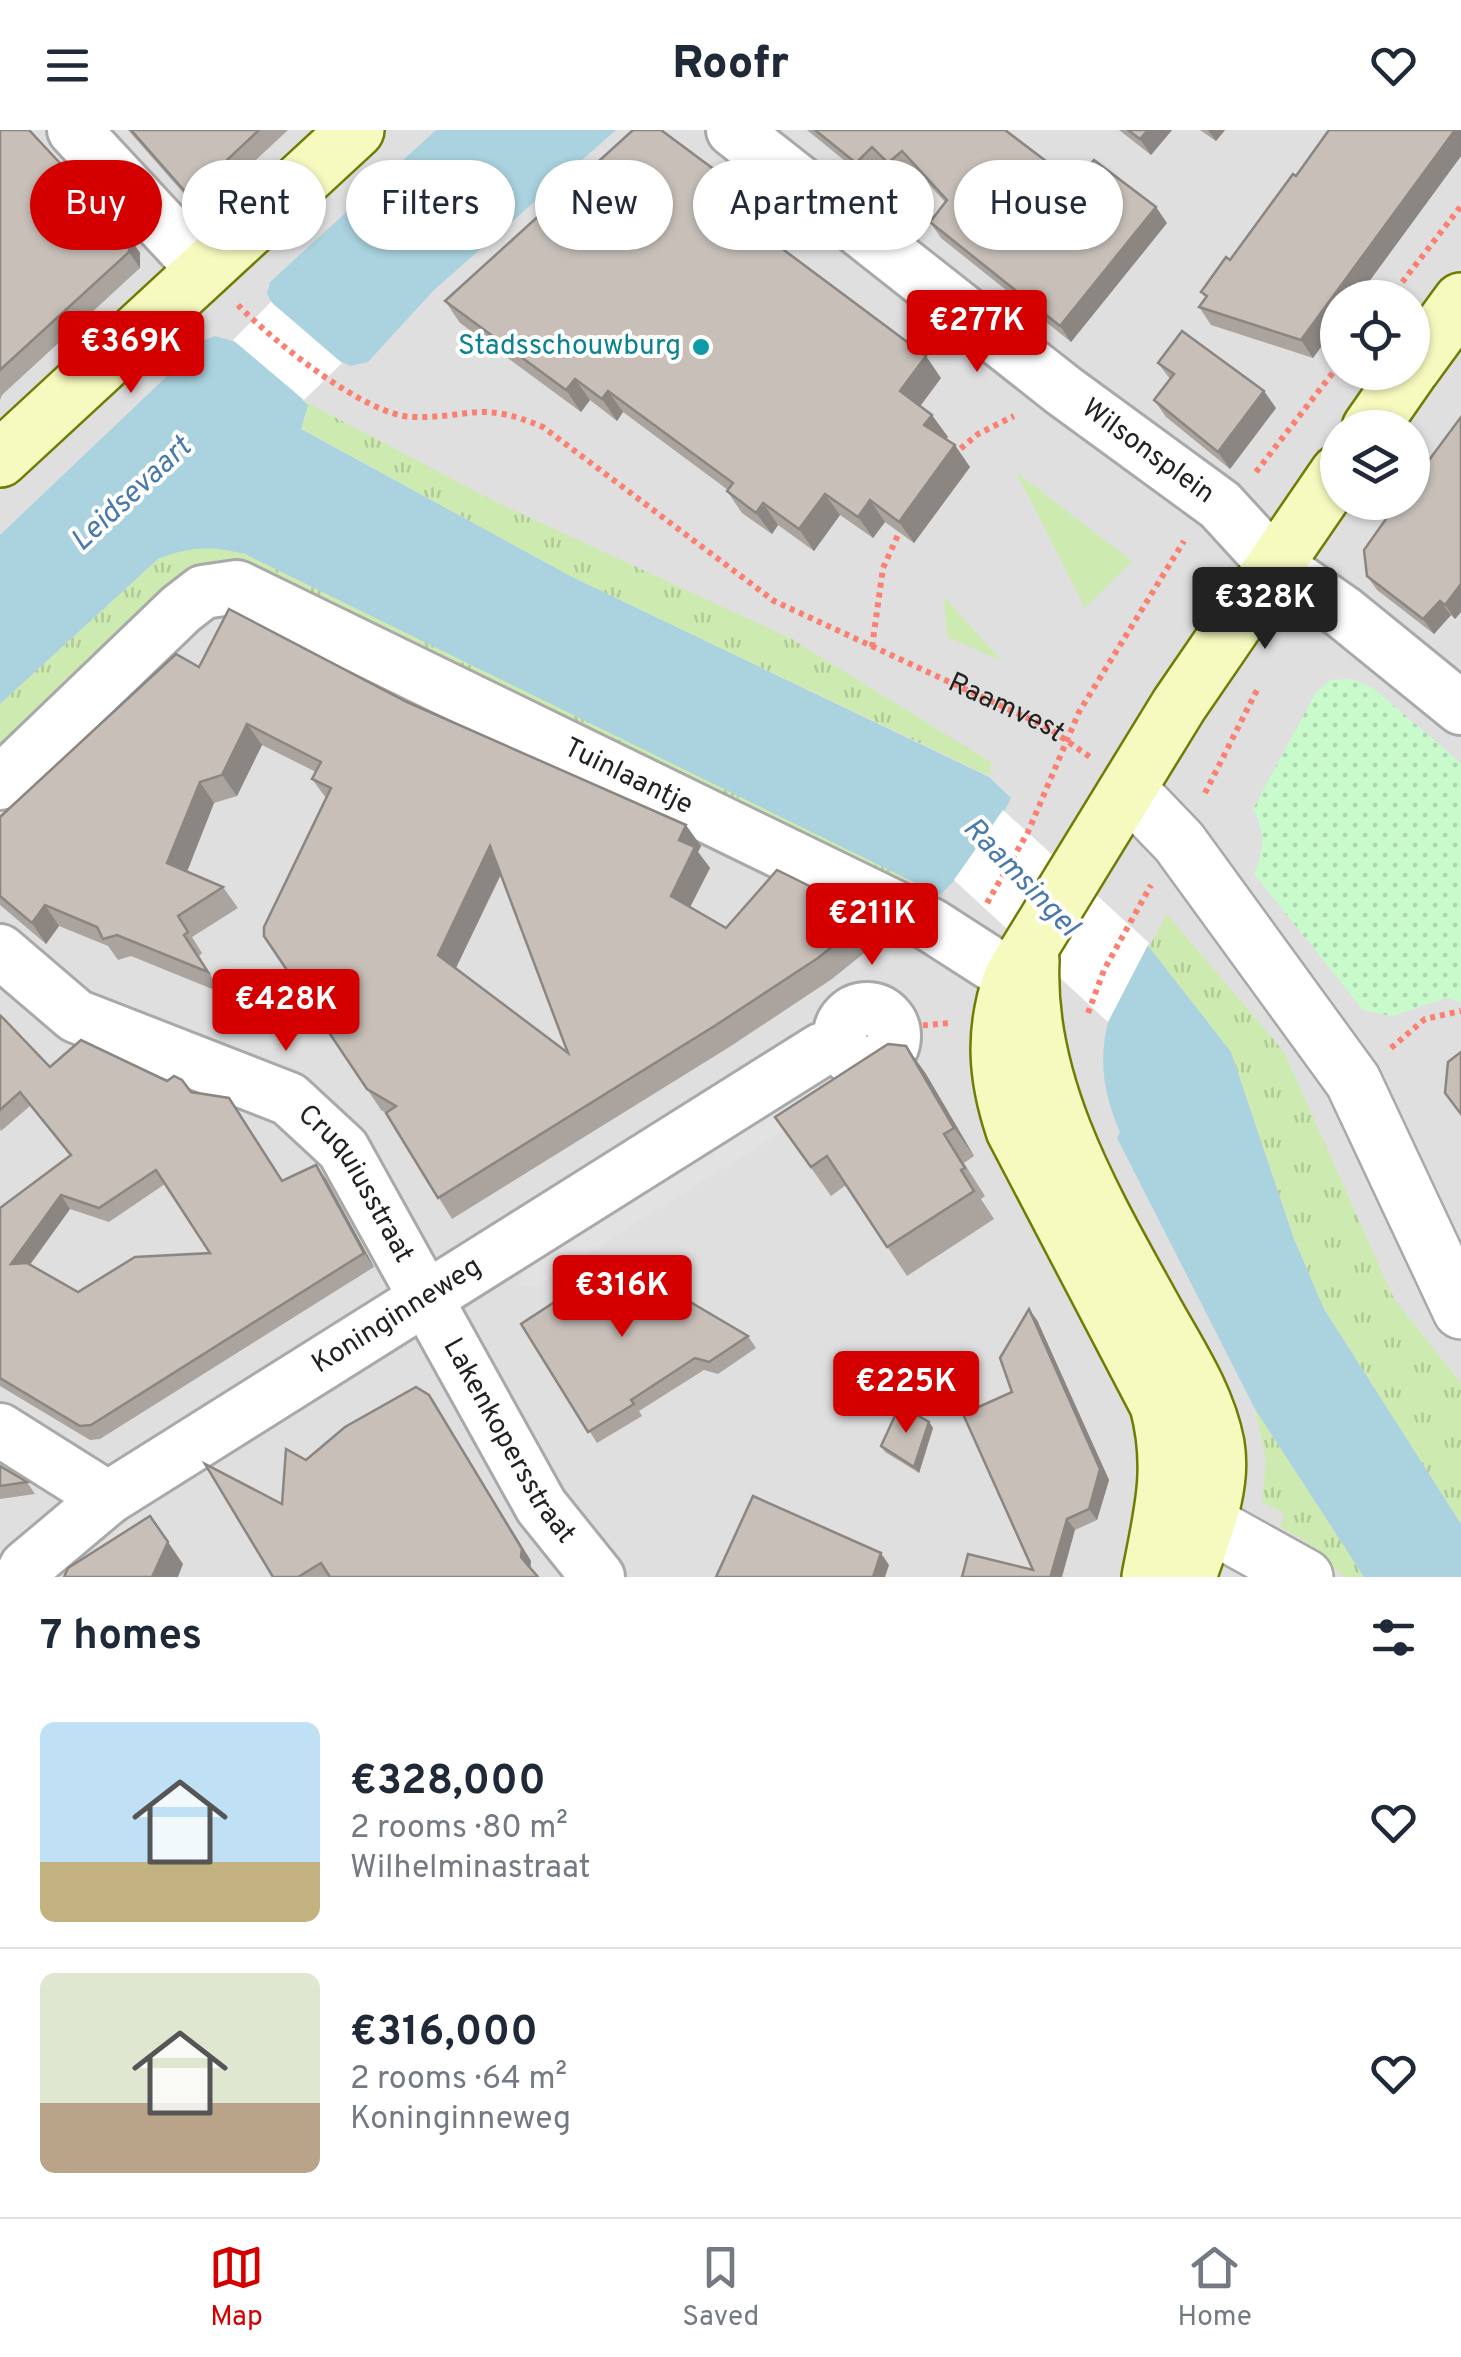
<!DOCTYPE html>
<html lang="en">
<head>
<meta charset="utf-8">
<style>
	:root { --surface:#fff; --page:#f2f2f3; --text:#1f2937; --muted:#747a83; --line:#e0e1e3; --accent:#d40000 }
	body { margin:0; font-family:Overpass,sans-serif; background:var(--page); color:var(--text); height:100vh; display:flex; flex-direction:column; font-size:38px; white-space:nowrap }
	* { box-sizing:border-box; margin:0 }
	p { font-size:32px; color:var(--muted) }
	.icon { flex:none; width:55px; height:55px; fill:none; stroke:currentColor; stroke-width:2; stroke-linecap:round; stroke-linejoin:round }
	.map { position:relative; height:1447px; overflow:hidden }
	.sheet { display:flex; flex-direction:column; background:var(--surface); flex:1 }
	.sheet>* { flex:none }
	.hud { position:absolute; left:30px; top:30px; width:1402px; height:90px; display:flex; gap:20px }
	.tools { position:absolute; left:1320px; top:150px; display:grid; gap:20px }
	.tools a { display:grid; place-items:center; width:110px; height:110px; border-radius:50%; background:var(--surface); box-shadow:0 2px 8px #0004; font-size:50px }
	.price { position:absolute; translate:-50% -85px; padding:0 22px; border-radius:10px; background:var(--accent); color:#fff; font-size:32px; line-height:65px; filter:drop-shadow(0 2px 5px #0008) }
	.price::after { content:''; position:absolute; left:50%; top:60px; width:30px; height:22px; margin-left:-15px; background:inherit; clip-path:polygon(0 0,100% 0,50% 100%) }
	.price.selected { background:#222; color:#fff }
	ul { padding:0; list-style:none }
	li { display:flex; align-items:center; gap:30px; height:250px; padding:0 40px }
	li+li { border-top:2px solid var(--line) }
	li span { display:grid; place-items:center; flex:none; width:280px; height:200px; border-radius:15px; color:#555 }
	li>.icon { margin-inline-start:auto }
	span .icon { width:120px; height:120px; fill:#fffc; stroke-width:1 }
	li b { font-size:42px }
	h2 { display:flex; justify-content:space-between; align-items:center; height:120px; padding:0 40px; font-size:42px }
	.tag { padding:0 35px; border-radius:45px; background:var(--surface); box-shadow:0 2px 8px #0004; font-size:35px; line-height:90px }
	.tag.selected { background:var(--accent); color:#fff }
	header { display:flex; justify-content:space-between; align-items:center; height:130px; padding:0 40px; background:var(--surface); font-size:45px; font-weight:800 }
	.tabs { display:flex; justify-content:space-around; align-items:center; height:140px; border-top:2px solid var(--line); background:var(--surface); font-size:28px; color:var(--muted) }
	.tabs a { display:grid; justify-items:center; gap:5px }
	.tabs .selected { color:var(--accent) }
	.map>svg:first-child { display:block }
</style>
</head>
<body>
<header><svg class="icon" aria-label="menu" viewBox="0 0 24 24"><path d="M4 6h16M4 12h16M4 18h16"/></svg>Roofr<svg class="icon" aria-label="heart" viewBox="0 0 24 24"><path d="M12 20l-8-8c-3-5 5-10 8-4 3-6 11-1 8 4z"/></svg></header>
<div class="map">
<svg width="1461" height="1447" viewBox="0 0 1461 1447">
	<defs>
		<pattern id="grass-tufts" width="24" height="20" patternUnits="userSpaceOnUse" patternTransform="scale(2.5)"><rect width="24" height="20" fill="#cdebb0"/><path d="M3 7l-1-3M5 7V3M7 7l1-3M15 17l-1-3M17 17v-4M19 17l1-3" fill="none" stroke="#b0c997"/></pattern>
		<pattern id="park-dots" width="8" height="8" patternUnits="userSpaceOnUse" patternTransform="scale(2.5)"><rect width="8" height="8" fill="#c8facc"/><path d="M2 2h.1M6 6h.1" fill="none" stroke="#acd6af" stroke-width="1.8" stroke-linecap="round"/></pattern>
	</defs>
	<rect width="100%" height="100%" fill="#f2efe9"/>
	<path fill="#e0dfdf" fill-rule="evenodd" d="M0 0H1461V1447H0ZM1338 168H1412V242H1338ZM1338 298H1412V372H1338Z"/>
	<g fill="url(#grass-tufts)">
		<path d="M302 270 496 372 790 508 992 633 989 646 574 448 300 298 306 288Z"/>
		<path d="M214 416 245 424 906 747 897 754 237 445 0 623V574L158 429 185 418Z"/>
		<path d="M1167 784 1284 922 1394 1169 1461 1253V1394L1324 1179 1294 1109 1231 922 1149 817Z"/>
		<path d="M1255 1279 1364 1447H1344L1304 1410 1280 1397 1284 1383 1262 1372 1266 1331Z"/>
	</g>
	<path fill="url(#park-dots)" d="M1353 549 1373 558 1461 633V872L1446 868 1393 886 1364 881 1254 744C1264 719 1266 702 1253 679L1316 562 1331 550Z"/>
	<g fill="#cdebb0">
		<path d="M1016 342 1132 431 1085 478Z"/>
		<path d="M944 467 1002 531 947 507Z"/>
	</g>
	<path fill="#e2e2e2" d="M821 946 810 985 533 1157 519 1155 526 1133Z"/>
	<path fill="#aad3df" d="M436 0H616L434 160 368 232 350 236 340 231 302 270 308 275 301 299 574 448 989 647 1011 668 1003 684 1149 817 1231 922 1294 1109 1324 1179 1461 1394V1447H1364L1255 1279 1117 1008 1120 1002C1103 963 1098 930 1109 888L956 749 940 765 245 424C212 416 190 416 158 429L0 574V405L205 210 215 206 236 212 273 174 267 164 270 152Z"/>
	<g fill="#fff">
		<path d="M271 172 342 233 304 270 233 210Z"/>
		<path d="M1003 680 1149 813 1108 892 954 750Z"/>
	</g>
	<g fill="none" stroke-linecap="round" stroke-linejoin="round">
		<defs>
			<g id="minor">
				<path d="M74 0 205 141"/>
				<path id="s2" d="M733 0 1064 261 1220 375 1273 433 1343 482 1461 578"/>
				<path id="s3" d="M0 653 181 479 203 462 237 457 931 795 1012 847"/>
				<path id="s4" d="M0 821 76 886 289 969 343 1019 541 1376 598 1447"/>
				<circle cx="867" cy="906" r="27"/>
				<path d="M0 1300 108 1368"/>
				<path id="s5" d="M21 1447 26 1437 108 1368 821 920 841 914"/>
			</g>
			<g id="tertiary">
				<path d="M1129 660 1179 712 1353 951 1461 1181"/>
				<path d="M1168 1371 1305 1447"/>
			</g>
			<g id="secondary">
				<path d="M1412 238 1461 171"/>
				<path d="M1370 298 1409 242"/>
				<path d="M0 329 356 0"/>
				<path d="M1031 830C1025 958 1096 1075 1156 1184 1179 1225 1207 1267 1216 1314 1224 1359 1202 1405 1188 1447"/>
				<path d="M1150 1447C1162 1384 1175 1339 1158 1275L1014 1000C996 946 993 901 1012 847L1179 575 1338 343"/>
			</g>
		</defs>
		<use href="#minor" stroke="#a9a9a9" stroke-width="58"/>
		<use href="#tertiary" stroke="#a9a9a9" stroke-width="60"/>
		<use href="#secondary" stroke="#707d05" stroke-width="60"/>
		<g stroke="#fa8072" stroke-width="6" stroke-dasharray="5 5" stroke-linecap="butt">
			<path d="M1390 168 1461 76"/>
			<path id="s1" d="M238 175C272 210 365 286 413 287 473 288 479 270 543 297L774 471 1047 597 1090 627"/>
			<path d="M953 325 978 304 1014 286"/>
			<path d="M1256 342 1338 236"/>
			<path d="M872 517 883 438 902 396"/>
			<path d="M1205 663 1258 558"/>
			<path d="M987 773 1028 702 1079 582 1184 411"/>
			<path d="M1088 883 1104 840 1151 755"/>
			<path d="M893 898 950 893"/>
			<path d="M1391 918 1425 889 1461 881"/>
		</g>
		<use href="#minor" stroke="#fff" stroke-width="52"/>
		<use href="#tertiary" stroke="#fff" stroke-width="55"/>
		<use href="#secondary" stroke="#f7fabf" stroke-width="55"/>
	</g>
	<g fill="#aba49e" fill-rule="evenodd">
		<path d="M0 0 129 107 140 123V138L2 265 0 270Z"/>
		<path d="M128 0H288L200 82Z"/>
		<path d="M807 0H1005L1075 53 1167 93 1071 212 941 108 930 92 945 72 913 37 899 49 883 33 867 49Z"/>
		<path d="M1119 0H1172L1151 25Z"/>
		<path d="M1200 0H1225L1216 11Z"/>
		<path d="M1461 0V26L1357 168H1338L1313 228 1211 195 1199 177 1206 168 1201 162 1230 130 1296 46Z"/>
		<path d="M723 46 738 67 735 72 743 77 757 100 941 248 920 276 948 307 946 309 970 337 914 413 885 392 873 408 840 385 814 421 778 395 772 404 742 383 727 361 728 360 623 282 617 291 590 270 581 282 460 193 445 171Z"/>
		<path d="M1158 233 1276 278 1230 339 1166 287 1154 270 1170 249Z"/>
		<path d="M1461 287V482L1455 489 1451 485 1434 504 1377 460 1367 446Z"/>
		<path d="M199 537 407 572 701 716 698 722 710 738 690 777 726 798 870 786 884 807 832 849 731 916 452 1089 386 983 381 980 367 959 326 668 312 649 316 642 262 615 237 666 214 673 187 742 223 757 238 778 192 807 202 823 199 826 222 863 131 826 118 830 108 816 59 796 46 814 0 775V687ZM501 745 568 923 456 838Z"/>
		<path d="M0 888 50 937 191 962 239 982 283 1051 326 1049 374 1137 100 1309 90 1310 0 1256V1078L70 1026 30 976 1 1001 0 999ZM165 1054 210 1123 78 1162 30 1135 70 1079 109 1092Z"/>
		<path d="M906 916 926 944 974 1026 964 1033 985 1066 981 1069 994 1089 907 1146 846 1055 831 1066 775 987Z"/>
		<path d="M1037 1190 1109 1350 1097 1390 1075 1400 1033 1440 1012 1262Z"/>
		<path d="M521 1194 748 1206 756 1218 718 1244 704 1240 639 1281 642 1286 597 1313Z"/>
		<path d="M429 1265 531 1431 530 1438 328 1447H273L282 1374 306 1330Z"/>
		<path d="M929 1292 933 1298 919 1343 885 1322 881 1316Z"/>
		<path d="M0 1336 27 1352 35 1364 0 1369Z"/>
	</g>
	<g fill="#8b8681">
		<path d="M1148 0H1172L1151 25 1140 9Z"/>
		<path d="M1208 0H1225L1216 11Z"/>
		<path d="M1455 0H1461V26L1357 168H1338V194L1313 228 1301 210Z"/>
		<path d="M723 46 738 67 730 78 715 57Z"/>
		<path d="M743 77 758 99 752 106 737 85Z"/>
		<path d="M1156 77 1167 93 1071 212 1060 196Z"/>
		<path d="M129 107 140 123V138L129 122Z"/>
		<path d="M926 226 941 248 915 283 900 261Z"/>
		<path d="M575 249 590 270 581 282 566 260Z"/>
		<path d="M608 261 623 282 617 291 602 269Z"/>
		<path d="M1264 261 1276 278 1230 339 1218 322Z"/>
		<path d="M932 285 948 307 940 317 924 295Z"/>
		<path d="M955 315 970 337 914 413 899 392Z"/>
		<path d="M825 364 840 385 814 421 799 399Z"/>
		<path d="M870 370 885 392 873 408 858 387Z"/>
		<path d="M763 373 778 395 772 404 756 383Z"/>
		<path d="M1461 454V482L1455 489 1445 475Z"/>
		<path d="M1440 471 1451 485 1434 504 1423 489Z"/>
		<path d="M247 594 262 615 237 666 222 645Z"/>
		<path d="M200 652 214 673 182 754 167 733Z"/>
		<path d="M686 695 701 716 698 722 710 738 685 787 671 766 679 710Z"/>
		<path d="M490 716 504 737 452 846 438 825Z"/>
		<path d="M45 775 59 796 46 814 32 793Z"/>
		<path d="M906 916 926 944 974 1026 954 998Z"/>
		<path d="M316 1035 326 1049 374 1137 364 1123Z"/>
		<path d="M61 1065 70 1079 20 1148 11 1134Z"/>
		<path d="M1029 1179 1037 1190 1109 1350 1097 1390 1089 1379Z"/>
		<path d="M429 1265 531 1431 530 1440 521 1427Z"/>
		<path d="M929 1292 933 1298 919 1343 914 1337Z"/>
		<path d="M1067 1389 1075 1400 1062 1447H1052L1051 1445Z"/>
		<path d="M166 1409 183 1434 178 1447H152Z"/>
		<path d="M881 1423 889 1435 885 1447H873Z"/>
	</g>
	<g fill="#c7bfb8" stroke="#8b8681" stroke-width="2.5" fill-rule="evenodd">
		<path d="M0 0H29L129 107V122L0 240Z"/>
		<path d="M131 0H259L189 66Z"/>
		<path d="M633 0H661L723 46 715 57 743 77 737 85 926 226 900 261 932 285 924 295 955 315 899 392 870 370 858 387 825 364 799 399 763 373 756 383 727 361 733 353 608 261 602 269 575 249 566 260 445 171Z"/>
		<path d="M815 0H1005L1075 53 1094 30 1156 77 1060 196 930 92 947 70 902 21 888 33 872 17 856 33Z"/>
		<path d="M1128 0H1148L1140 9Z"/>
		<path d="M1329 0H1455L1301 210 1199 177 1207 166 1201 162 1226 127 1230 130 1293 44 1296 46Z"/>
		<path d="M1182 201 1264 261 1218 322 1154 270 1174 244 1158 233Z"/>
		<path d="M1461 287V454L1445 475 1440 471 1423 489 1367 446 1364 420 1398 372H1412V353Z"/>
		<path d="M229 479 407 572 686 695 679 710 695 717 671 766 726 798 777 740 870 786 818 828 716 895 438 1068 386 983 396 976 367 959 264 806V797L331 658 312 649 321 632 247 594 222 645 200 652 167 733 223 757 178 786 188 802 184 805 208 842 117 805 103 809 97 797 45 775 32 793 0 766V687L176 524 199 537ZM490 716 568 923 438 825Z"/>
		<path d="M1 886 50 937 81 910 167 951 174 946 182 950 191 962 229 968 282 1051 316 1035 364 1123 91 1295 80 1296 0 1248V1078L71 1025 20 962 0 980V888ZM156 1040 210 1123 135 1127 78 1162 27 1133 11 1134 61 1065 99 1078Z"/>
		<path d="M888 914 906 916 954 998 944 1004 965 1038 961 1040 974 1061 887 1117 827 1026 811 1037 775 987Z"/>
		<path d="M1461 922V984L1445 963 1448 932Z"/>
		<path d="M619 1130 748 1206 709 1232 695 1228 631 1270 634 1274 588 1302 521 1194Z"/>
		<path d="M1029 1179 1100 1339 1089 1379 1067 1389 1051 1445 1057 1447H962L968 1424 1033 1440 963 1284 1012 1262 1000 1228Z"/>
		<path d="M416 1257 429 1265 522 1419 521 1427 538 1447H330L321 1433 298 1447H273L205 1334 282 1374 286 1319 306 1330 345 1297Z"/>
		<path d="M900 1275 929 1292 914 1337 881 1316Z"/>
		<path d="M0 1336 27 1352 0 1356Z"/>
		<path d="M753 1366 881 1423 873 1447H716Z"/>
		<path d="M150 1386 168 1412 152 1447H64L68 1438Z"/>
	</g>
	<circle fill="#0f9aa8" stroke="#fff" stroke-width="4" cx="701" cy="217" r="10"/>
	<g text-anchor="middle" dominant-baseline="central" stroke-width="8" stroke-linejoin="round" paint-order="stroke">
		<g font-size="28" fill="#0d838f" stroke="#fff" text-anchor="end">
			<text x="681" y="217">Stadsschouwburg</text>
		</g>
		<g font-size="28" fill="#222" stroke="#fff">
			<text stroke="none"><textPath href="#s2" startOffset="525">Wilsonsplein</textPath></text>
			<text stroke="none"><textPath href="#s1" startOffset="888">Raamvest</textPath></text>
			<text stroke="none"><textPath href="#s3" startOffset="748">Tuinlaantje</textPath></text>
			<text stroke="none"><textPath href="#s4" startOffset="438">Cruquiusstraat</textPath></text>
			<text stroke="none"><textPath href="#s5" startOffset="460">Koninginneweg</textPath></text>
			<text stroke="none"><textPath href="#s4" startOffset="738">Lakenkopersstraat</textPath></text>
		</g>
		<g font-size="30" font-style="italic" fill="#4a7aab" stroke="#fff">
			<text transform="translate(132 365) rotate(-43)">Leidsevaart</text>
			<text transform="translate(1020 748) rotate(46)">Raamsingel</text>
		</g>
	</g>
</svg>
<div class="tools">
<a><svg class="icon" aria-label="locate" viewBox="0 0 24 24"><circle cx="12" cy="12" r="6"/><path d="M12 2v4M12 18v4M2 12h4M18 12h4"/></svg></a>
<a><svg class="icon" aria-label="layers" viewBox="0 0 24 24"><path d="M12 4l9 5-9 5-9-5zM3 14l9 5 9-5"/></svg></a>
</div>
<b class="price" style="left:977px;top:245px">€277K</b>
<b class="price" style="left:131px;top:266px">€369K</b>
<b class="price selected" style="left:1265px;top:522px">€328K</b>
<b class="price" style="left:872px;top:838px">€211K</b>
<b class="price" style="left:286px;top:924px">€428K</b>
<b class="price" style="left:622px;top:1210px">€316K</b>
<b class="price" style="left:906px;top:1306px">€225K</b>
<div class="hud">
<a class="tag selected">Buy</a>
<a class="tag">Rent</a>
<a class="tag">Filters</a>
<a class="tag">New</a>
<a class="tag">Apartment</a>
<a class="tag">House</a>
</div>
</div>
<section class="sheet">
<h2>7 homes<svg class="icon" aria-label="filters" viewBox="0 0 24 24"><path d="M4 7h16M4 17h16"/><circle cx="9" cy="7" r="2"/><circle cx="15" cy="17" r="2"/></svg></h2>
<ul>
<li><span style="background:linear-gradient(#bfe0f5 70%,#c2b280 0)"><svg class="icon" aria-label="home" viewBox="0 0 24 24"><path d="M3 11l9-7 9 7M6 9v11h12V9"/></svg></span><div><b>€328,000</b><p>2 rooms · 80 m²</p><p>Wilhelminastraat</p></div><svg class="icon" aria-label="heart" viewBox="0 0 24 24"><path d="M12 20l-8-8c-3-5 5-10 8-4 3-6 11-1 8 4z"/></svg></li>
<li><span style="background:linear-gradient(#dfe7d0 65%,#b9a48a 0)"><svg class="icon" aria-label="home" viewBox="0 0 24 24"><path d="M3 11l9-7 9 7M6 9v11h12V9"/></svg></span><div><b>€316,000</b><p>2 rooms · 64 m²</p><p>Koninginneweg</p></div><svg class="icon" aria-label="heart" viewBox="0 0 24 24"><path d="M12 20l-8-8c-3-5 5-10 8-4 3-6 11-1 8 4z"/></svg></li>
</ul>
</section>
<nav class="tabs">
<a class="selected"><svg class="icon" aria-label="map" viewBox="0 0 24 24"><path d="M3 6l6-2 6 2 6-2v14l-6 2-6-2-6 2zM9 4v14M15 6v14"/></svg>Map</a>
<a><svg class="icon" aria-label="saved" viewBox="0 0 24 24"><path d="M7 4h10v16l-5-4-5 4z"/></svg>Saved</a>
<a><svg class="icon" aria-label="home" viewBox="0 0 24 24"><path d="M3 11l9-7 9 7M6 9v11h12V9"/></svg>Home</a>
</nav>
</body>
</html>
